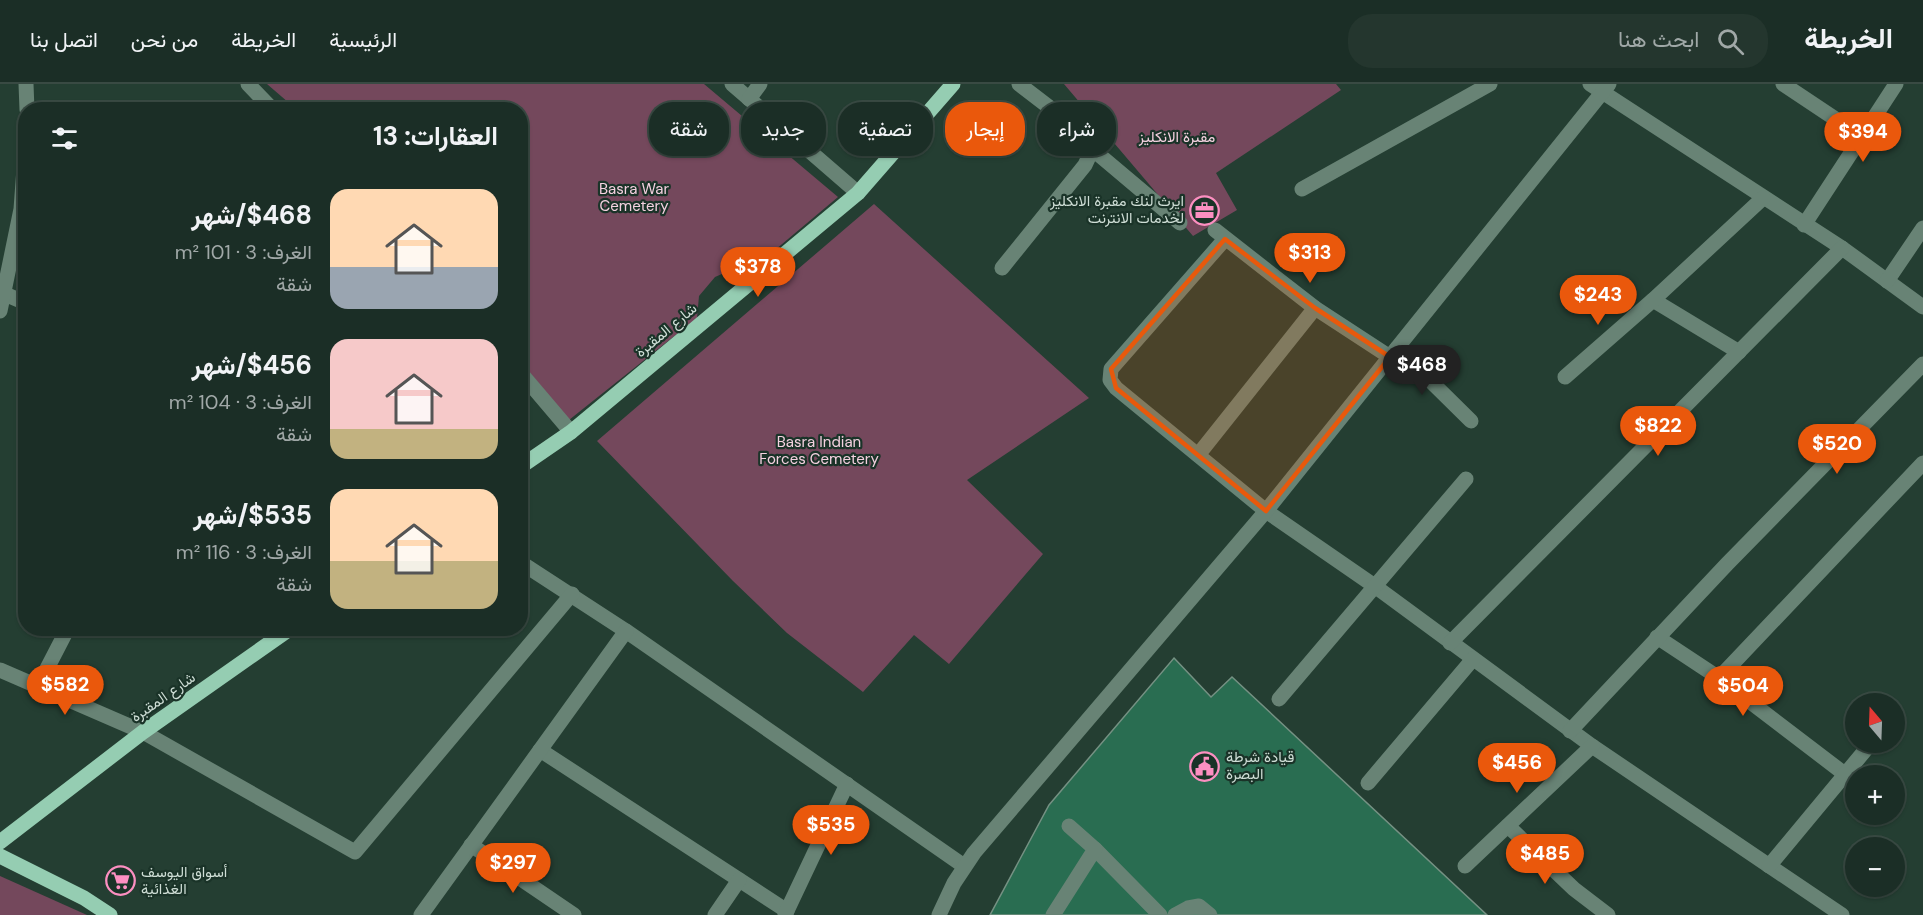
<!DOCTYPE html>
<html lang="ar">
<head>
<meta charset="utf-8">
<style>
	:root { --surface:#1b2e26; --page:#24362e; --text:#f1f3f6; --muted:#a0a8a7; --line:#394a43; --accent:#ea580c }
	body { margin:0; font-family:"DM Sans",Vazirmatn,sans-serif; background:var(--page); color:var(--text); direction:rtl; height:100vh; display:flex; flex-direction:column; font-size:22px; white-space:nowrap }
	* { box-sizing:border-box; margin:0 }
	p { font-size:20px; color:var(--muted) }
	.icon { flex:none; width:33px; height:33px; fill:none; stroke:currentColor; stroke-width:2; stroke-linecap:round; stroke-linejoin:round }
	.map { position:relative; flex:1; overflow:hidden; direction:ltr }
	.drawer { position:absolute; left:18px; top:18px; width:510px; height:534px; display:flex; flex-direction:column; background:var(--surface); border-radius:24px; box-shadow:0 2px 4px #0004,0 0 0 2px var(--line); direction:rtl }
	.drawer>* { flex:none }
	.top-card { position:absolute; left:546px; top:18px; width:570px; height:54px; direction:rtl; display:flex; gap:12px }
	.needle { width:39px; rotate:341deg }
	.fabs { position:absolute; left:1845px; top:609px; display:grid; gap:12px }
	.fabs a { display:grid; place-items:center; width:60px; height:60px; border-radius:50%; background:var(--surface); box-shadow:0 2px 4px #0004,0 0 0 2px var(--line); font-size:30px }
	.price { position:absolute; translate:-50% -51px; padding:0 14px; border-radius:21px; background:var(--accent); color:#fff; font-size:20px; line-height:39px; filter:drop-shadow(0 2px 3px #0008) }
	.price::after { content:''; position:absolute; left:50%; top:36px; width:18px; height:14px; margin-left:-9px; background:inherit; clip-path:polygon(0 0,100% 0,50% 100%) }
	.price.active { background:#222; color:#fff }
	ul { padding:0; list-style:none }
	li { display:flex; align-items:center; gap:18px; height:150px; padding:0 30px }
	li span { display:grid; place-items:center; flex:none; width:168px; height:120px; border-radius:18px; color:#555 }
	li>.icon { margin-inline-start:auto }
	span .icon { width:72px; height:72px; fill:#fffc; stroke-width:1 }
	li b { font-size:26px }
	h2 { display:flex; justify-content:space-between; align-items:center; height:72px; padding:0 30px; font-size:26px }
	.pill { padding:0 21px; border-radius:24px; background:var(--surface); box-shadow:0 2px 4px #0004,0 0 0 2px var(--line); font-size:21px; line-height:54px }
	.pill.active { background:var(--accent); color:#fff }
	header { display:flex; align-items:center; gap:36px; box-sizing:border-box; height:84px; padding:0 30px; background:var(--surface); border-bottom:2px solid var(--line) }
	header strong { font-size:28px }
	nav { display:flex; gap:33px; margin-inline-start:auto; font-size:21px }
	.search { width:420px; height:54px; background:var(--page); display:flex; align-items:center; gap:15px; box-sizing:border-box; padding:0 21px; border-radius:24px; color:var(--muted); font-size:22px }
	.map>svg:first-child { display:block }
</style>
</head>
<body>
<header>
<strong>الخريطة</strong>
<div class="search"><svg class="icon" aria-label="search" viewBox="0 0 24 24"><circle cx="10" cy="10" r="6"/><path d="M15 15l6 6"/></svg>ابحث هنا</div>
<nav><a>الرئيسية</a><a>الخريطة</a><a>من نحن</a><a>اتصل بنا</a></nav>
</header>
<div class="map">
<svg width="1923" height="831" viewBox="0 0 1923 831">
	<rect width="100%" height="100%" fill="#243e32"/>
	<g fill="#74485c">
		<path d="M267 0H704L838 113 750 187 731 186 715 193 699 212 697 234 569 336 521 278 520 26 296 25Z"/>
		<path d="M1064 0H1336L1341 6 1216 89 1237 126 1193 152Z"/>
		<path d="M874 120 1089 314 967 396 1043 470 949 580 914 551 863 608 787 549 733 497 597 357Z"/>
		<path d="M0 792 87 831H0Z"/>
	</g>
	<path fill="#296d51" stroke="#759183" stroke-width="1.5" d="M1174 574 1211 613 1232 593 1487 831H990L1049 721Z"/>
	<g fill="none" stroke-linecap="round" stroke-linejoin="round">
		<g stroke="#688375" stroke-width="15">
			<path d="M26 0 27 26"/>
			<path d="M248 0 273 26"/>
			<path d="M732 0 858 109"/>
			<path d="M1590 0 1842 164 1923 223"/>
			<path d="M1783 0 1861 52"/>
			<path d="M749 15 760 0"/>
			<path d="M1091 64 1180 139"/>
			<path d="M1302 105 1490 0"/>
			<path d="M1804 141 1896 0"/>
			<path d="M1215 146 1315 224 1390 273"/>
			<path d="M1225 155 1111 285 1110 296 1116 304 1266 427 1376 503 1592 662 1842 831"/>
			<path d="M1002 184 1085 81 1091 68 1088 53 1019 0"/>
			<path d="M1887 197 1923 144"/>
			<path d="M0 208 26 219"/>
			<path d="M1653 216 1739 268"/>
			<path d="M0 227 21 125 26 57"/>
			<path d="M1397 264 1471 337"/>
			<path d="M520 288 571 348"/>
			<path d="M1565 293 1653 216 1763 114"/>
			<path d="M1198 371 1315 224"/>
			<path d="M520 478 626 547 964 782"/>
			<path d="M1657 553 1719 594 1846 691"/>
			<path d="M1450 559 1842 164"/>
			<path d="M0 586 143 648 355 768 572 510"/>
			<path d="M1719 594 1923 379"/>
			<path d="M38 602 68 544"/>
			<path d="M1279 615 1466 395"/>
			<path d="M1570 647 1727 480 1923 280"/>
			<path d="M540 666 787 827"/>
			<path d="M1368 699 1473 575"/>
			<path d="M1508 742 1574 805 1608 831"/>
			<path d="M471 761 574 831"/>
			<path d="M1095 765 1160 831"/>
			<path d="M1465 782 1592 662"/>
			<path d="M1769 782 1872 658"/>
			<path d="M421 831 626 547"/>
			<path d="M715 831 739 796"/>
			<path d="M785 831 847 700"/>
			<path d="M939 831 954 799 974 769 1266 427 1609 0"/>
			<path d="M1053 831 1095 765 1069 742"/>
			<path d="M1175 831 1188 824 1199 822 1210 831"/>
		</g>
		<g stroke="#95cdb2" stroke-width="15">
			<path d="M520 383 571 348 858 109 953 0"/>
			<path d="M0 758 143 648 291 544"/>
			<path d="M0 772 84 814 110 831"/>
		</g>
	</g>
	<path fill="#e8590c" fill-opacity="0.2" stroke="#e8590c" stroke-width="4.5" stroke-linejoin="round" d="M1225 155 1315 224 1390 273 1266 427 1116 304 1111 285Z"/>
	<defs>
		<symbol id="office-ring" viewBox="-11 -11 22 22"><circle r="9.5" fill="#1a3328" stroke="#fc8fc1" stroke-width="1.5"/><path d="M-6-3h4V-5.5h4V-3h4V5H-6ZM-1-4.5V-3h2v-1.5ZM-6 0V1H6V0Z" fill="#fc8fc1"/></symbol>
		<symbol id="civic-ring" viewBox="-11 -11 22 22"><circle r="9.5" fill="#1a3328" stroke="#fc8fc1" stroke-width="1.5"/><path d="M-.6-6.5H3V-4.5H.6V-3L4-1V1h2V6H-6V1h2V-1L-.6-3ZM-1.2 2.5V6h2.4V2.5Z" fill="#fc8fc1"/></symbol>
		<symbol id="supermarket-ring" viewBox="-11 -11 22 22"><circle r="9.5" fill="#1a3328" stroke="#fc8fc1" stroke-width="1.5"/><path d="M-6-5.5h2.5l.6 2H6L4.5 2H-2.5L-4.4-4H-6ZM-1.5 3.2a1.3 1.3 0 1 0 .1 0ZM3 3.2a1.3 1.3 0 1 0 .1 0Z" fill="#fc8fc1"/></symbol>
	</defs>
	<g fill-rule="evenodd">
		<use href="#office-ring" x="1188" y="110" width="33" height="33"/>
		<use href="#civic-ring" x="1188" y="666" width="33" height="33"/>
		<use href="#supermarket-ring" x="104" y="780" width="33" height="33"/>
	</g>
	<g text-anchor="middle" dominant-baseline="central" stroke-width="4.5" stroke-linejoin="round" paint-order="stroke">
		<g font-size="15" fill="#f5d1e0" stroke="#1a3328">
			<text x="1177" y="53">مقبرة الانكليز</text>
			<text x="634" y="105">Basra War<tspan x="634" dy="17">Cemetery</tspan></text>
			<text x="819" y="358">Basra Indian<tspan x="819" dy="17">Forces Cemetery</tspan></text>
		</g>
		<g font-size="15" fill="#ceddd5" stroke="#1a3328" text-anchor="start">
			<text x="1184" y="117" text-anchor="end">ايرث لنك مقبرة الانكليز<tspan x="1184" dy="17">لخدمات الانترنت</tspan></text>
			<text x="1226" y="673">قيادة شرطة<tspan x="1226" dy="17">البصرة</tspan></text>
			<text x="141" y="788">أسواق اليوسف<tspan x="141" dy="17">الغذائية</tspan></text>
		</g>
		<g font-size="15" fill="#ceddd5" stroke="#1a3328">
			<text transform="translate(666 246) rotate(-40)">شارع المقبرة</text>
			<text transform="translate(163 613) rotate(-35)">شارع المقبرة</text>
		</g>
	</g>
</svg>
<div class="fabs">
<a><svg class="needle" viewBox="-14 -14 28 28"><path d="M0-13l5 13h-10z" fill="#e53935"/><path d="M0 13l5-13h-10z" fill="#a0a8a7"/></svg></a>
<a>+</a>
<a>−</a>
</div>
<b class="price" style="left:1863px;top:79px">$394</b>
<b class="price" style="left:1310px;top:200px">$313</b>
<b class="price" style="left:758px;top:214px">$378</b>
<b class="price" style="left:1598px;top:242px">$243</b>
<b class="price active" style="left:1422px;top:312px">$468</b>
<b class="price" style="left:1658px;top:373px">$822</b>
<b class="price" style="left:1837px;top:391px">$520</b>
<b class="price" style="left:65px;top:632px">$582</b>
<b class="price" style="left:1743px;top:633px">$504</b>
<b class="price" style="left:1517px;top:710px">$456</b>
<b class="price" style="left:831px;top:772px">$535</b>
<b class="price" style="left:1545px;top:801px">$485</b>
<b class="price" style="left:513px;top:810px">$297</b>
<div class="top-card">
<a class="pill">شراء</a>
<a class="pill active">إيجار</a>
<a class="pill">تصفية</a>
<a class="pill">جديد</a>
<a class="pill">شقة</a>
</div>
<section class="drawer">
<h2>العقارات: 13<svg class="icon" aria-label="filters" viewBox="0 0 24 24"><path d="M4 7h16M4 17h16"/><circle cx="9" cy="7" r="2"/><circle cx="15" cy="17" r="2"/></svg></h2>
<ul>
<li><span style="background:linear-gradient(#ffd9b3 65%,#9aa5b1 0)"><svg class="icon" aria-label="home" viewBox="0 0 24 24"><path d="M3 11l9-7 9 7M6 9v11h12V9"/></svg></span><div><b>$468/شهر</b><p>الغرف: 3 · 101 m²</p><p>شقة</p></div></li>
<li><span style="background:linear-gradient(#f6c9c9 75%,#c2b280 0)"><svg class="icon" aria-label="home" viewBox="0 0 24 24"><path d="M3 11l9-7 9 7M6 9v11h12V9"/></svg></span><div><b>$456/شهر</b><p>الغرف: 3 · 104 m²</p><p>شقة</p></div></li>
<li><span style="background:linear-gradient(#ffd9b3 60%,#c2b280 0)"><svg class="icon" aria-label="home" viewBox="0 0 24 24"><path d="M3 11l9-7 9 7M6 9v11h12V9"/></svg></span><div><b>$535/شهر</b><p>الغرف: 3 · 116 m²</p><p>شقة</p></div></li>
</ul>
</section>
</div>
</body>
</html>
